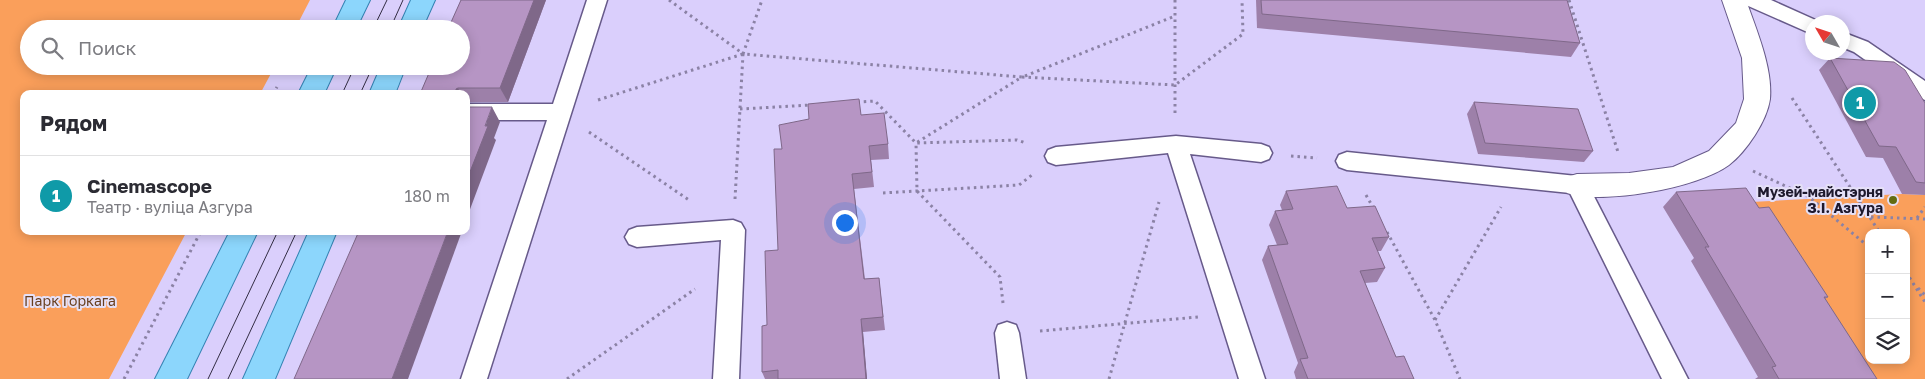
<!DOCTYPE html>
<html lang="ru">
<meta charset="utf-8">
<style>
body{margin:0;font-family:"Golos Text",sans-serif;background:#f2f2f3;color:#2b2b33}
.controls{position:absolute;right:15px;bottom:15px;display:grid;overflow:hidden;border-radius:10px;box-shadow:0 2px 12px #0003}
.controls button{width:45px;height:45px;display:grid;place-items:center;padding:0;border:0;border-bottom:1px solid #e1e1e2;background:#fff;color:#2b2b33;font:25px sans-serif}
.compass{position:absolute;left:1805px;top:15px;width:45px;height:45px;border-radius:50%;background:#fff;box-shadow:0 2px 12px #0003;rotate:309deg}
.you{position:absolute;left:844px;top:222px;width:18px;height:18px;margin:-12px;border:4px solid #fff;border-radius:50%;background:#1a73e8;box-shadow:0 0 0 8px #1a73e833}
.badge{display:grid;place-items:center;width:32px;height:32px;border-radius:50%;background:#111827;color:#fff;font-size:16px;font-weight:700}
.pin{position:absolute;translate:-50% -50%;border:2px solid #fff;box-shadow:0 1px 5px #0006}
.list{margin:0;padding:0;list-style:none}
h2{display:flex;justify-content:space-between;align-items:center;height:65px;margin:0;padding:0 20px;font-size:21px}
h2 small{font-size:16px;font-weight:400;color:#7c7c81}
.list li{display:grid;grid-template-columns:32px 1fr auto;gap:15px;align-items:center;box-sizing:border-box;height:80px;padding:0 20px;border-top:1px solid #e1e1e2}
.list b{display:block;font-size:19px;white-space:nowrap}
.list p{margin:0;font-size:16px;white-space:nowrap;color:#7c7c81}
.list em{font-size:16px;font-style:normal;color:#7c7c81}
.icon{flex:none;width:28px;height:28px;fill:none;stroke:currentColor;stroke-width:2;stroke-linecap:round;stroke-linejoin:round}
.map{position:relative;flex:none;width:1925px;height:379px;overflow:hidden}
.search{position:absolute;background:#fff;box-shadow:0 2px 12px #0003;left:20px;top:20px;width:450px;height:55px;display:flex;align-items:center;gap:12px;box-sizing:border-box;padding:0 18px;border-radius:28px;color:#7c7c81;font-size:19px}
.panel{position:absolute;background:#fff;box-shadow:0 2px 12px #0003;left:20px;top:90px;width:450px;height:145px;border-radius:10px}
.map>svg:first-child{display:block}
</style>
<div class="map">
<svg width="1925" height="379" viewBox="0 0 1925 379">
<rect width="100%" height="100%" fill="#dacffc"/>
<g fill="#fa9f5b" fill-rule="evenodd">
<polygon points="0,0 310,0 295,29 29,29 29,66 275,66 260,94 24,94 24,231 187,231 109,379 0,379"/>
<path d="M1902 194 1925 195V379H1857L1732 203ZM1869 233H1906V360H1869Z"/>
</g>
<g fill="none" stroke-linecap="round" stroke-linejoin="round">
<defs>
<g id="lane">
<polygon points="587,0 607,0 487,379 461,379 547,120 466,120 466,104 553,104"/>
<polygon points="1743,0 1771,0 1820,22 1812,22 1812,33 1805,31 1746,5"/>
<polygon points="1842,32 1868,42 1925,81 1925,100 1918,97 1854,52 1842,47"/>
<polygon points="1176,136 1261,144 1269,147 1272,153 1269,159 1261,162 1190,154 1265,379 1239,379 1168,153 1056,165 1048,162 1045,156 1048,150 1056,147"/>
<polygon points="1347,152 1577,176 1585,179 1688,379 1662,379 1570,193 1347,170 1339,167 1336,161 1339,155"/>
<polygon points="733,220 741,223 745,230 739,379 713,379 721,240 637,247 629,244 625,237 629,230 637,227"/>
<polygon points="1007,322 1016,325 1019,333 1026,379 1000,379 995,333 998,325"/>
</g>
<path id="street" d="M1722 0H1746C1756 29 1773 68 1770 99 1767 121 1746 152 1729 165 1698 188 1603 205 1567 193L1563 185 1567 177 1577 174 1629 173 1673 167 1709 151 1736 123 1744 99 1742 58Z"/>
<g id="primary">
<polygon points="346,0 370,0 356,29 332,29"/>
<polygon points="411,0 435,0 422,29 398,29"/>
<polygon points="312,66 337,66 324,94 298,94"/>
<polygon points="381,66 406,66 395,94 369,94"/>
<polygon points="230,231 258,231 187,379 155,379"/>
<polygon points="309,231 337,231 275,379 243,379"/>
</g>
</defs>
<use href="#lane" stroke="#675a8a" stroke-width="3"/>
<use href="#street" stroke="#675a8a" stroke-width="2"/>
<use href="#primary" stroke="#3382b2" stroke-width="2"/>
<g stroke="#8b82a5" stroke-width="3" stroke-dasharray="2.5 4" stroke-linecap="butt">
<polyline points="669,0 742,53"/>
<polyline points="1175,0 1175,115"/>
<polyline points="1569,0 1618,152"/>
<polyline points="743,54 762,0"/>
<polyline points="1025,76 1175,16"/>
<polyline points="1022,77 1175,85 1243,34 1242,0"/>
<polyline points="273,94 277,87"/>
<polyline points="1792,98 1880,233"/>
<polyline points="598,100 743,54"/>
<polyline points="740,109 811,105"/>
<polyline points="589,132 689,200"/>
<polyline points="1291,156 1317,158"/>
<polyline points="1753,171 1809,197 1869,247"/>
<polyline points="883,193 1019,185 1032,175"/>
<polyline points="1366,195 1374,209"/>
<polyline points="735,199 743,54 1022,77 916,143 875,101 858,102"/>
<polyline points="1871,217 1925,219"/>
<polyline points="1917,218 1925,207"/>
<polyline points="1387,232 1435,320 1460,379"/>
<polyline points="1906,272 1925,302"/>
<polyline points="1918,288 1925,295"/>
<polyline points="1003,303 1000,277 917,191 916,143 1017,140 1026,143"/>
<polyline points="1435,320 1501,207"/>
<polyline points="1040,331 1198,317"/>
<polyline points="124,379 201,231"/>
<polyline points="567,379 695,289"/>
<polyline points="1109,379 1159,202"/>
</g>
<use href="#lane" fill="#fff" fill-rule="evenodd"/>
<use href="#street" fill="#fff" fill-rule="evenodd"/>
<use href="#primary" fill="#8cd6fc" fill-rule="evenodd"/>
<g stroke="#332d44" stroke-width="1">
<polyline points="373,29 387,0"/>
<polyline points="390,29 403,0"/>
<polyline points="342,94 355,66"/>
<polyline points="360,94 373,66"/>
<polyline points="208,379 278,231"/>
<polyline points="228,379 297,231"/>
</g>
</g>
<g fill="#9d80a9">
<polygon points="461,0 546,0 508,102 466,102 466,94 420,94"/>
<polygon points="1256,0 1567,0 1580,43 1571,57 1257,28"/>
<polygon points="1830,58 1925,103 1925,195 1902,194 1883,158 1866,157 1819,70"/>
<polygon points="1474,102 1593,151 1584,162 1478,154 1467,114"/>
<polygon points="861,115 888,144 889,159 871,160 874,187 854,189 865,279 879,278 885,330 863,332 867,379 765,379 762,372 767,325 778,250 782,149 809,119"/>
<polygon points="1286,191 1347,208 1389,237 1381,251 1377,251 1385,268 1377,282 1365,283 1396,357 1414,379 1296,379 1294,372 1298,363 1262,260 1268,246 1277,245 1269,225 1275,211 1282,210 1280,205"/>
<polygon points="1676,192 1759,208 1828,297 1825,299 1877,379 1755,379 1758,377 1691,261 1694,258 1663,207"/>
</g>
<g fill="#7f6889">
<polygon points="534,0 546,0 508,102 500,88"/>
<polygon points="458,88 461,94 456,94 456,89"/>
<polygon points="492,107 500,122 494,138 496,140 466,220 466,182"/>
<polygon points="448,231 462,231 408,379 392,379"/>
<polygon points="861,319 863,332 867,379 866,379"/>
</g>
<g fill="#b695c4" stroke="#7f6889">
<polygon points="461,0 534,0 500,88 458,88 456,89 456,94 420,94 432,66 461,66 461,29 448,29"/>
<polygon points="1261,0 1567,0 1580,43 1262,14"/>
<polygon points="1830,58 1894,62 1905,70 1925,103 1925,183 1916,182 1896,147 1879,146"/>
<polygon points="859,99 861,115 884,113 888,144 869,146 872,172 852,174 864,279 879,278 883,317 861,319 866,379 778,379 778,370 762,372 762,326 767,325 765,251 778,250 774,149 782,149 779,125 809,119 808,104"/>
<polygon points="1474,102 1578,109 1593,151 1485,143"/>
<polygon points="466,107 492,107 485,126 488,126 466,182"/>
<polygon points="1337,186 1347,208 1375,206 1389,237 1372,238 1385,268 1360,271 1396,357 1404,356 1414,379 1308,379 1300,359 1308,358 1268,246 1288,244 1275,211 1293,209 1286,191"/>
<polygon points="1746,188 1759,208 1769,207 1828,297 1824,297 1877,379 1779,379 1772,367 1776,366 1705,247 1709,247 1676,192"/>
<polygon points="359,231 448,231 392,379 294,379"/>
</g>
<circle fill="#636c12" stroke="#e5e0f7" stroke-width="2" cx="1893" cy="200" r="5"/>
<g text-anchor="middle" stroke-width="4" stroke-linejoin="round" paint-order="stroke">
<g font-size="14" font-weight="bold" fill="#1e192d" stroke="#e5e0f7" text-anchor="end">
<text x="1883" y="197">Музей-майстэрня<tspan x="1883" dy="16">З.І. Азгура</tspan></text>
</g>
<g font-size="14" fill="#693f1f" stroke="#e5e0f7">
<text x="70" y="306">Парк Горкага</text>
</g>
</g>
</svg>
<div class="controls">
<button>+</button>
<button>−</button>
<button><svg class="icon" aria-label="layers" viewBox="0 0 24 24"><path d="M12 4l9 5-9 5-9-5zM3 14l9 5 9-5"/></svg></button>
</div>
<svg class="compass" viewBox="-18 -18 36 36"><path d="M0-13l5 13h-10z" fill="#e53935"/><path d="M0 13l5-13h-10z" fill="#7c7c81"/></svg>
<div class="you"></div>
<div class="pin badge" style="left:1860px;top:103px;background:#0f9aa8">1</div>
<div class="search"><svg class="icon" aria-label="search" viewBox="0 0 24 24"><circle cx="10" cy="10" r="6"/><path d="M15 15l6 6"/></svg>Поиск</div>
<section class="panel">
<h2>Рядом<small></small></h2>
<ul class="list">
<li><span class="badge" style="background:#0f9aa8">1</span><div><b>Cinemascope</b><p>Театр · вуліца Азгура</p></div><em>180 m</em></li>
</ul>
</section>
</div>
